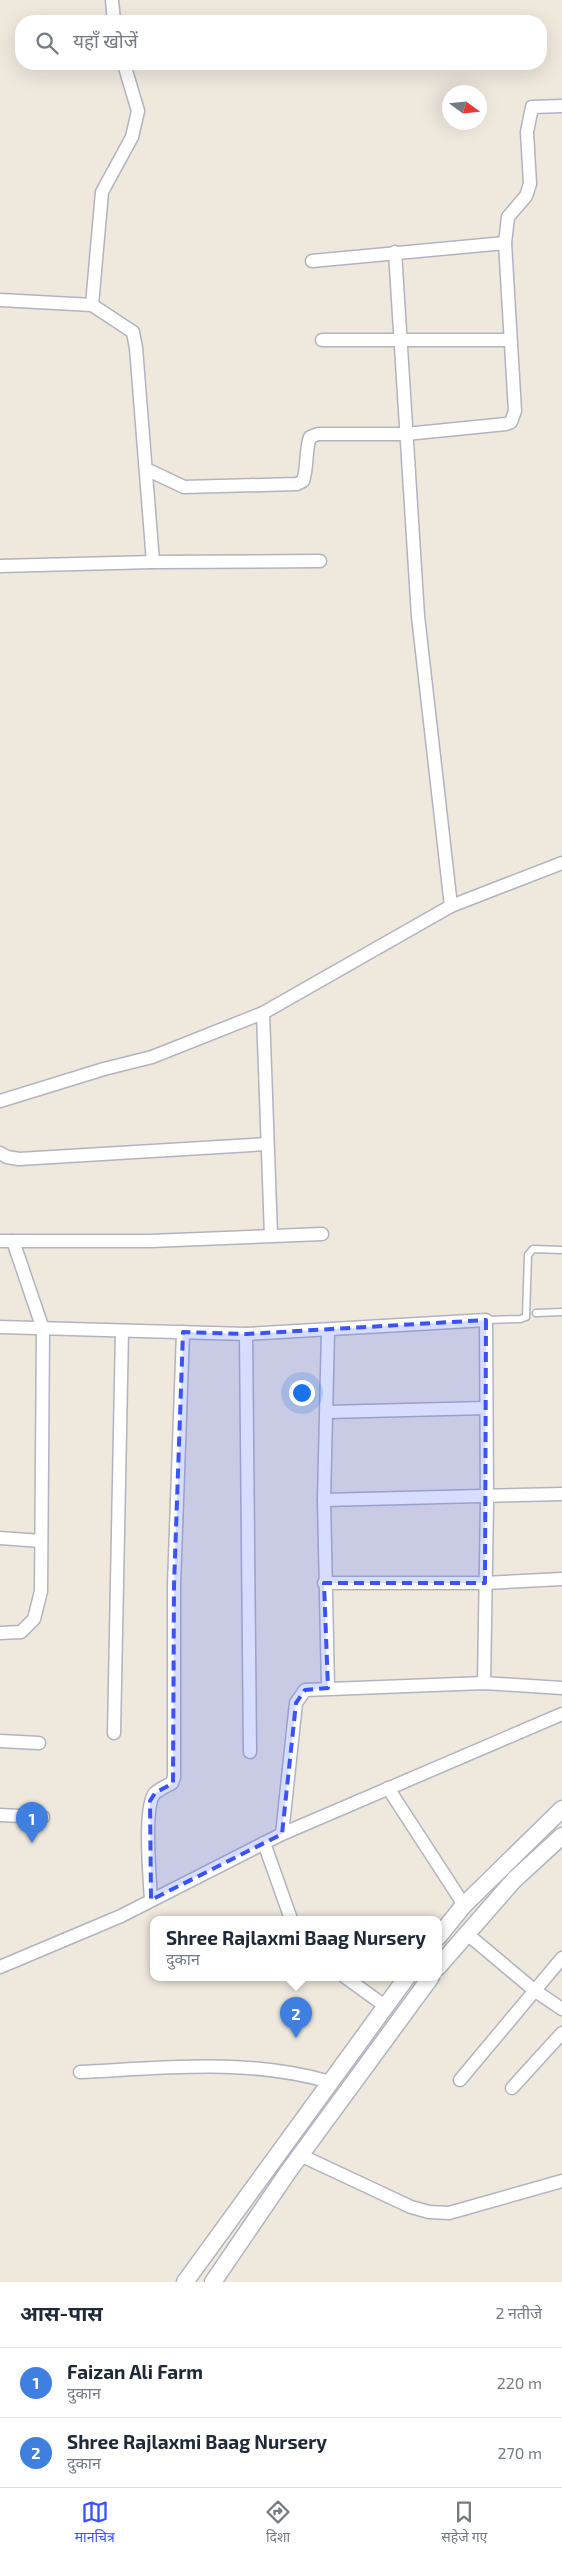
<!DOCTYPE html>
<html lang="hi">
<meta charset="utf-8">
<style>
body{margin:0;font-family:"Exo 2","Noto Sans Devanagari",sans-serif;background:#f6f6f7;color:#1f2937}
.compass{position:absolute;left:442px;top:85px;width:45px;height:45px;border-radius:50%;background:#fff;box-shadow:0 5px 20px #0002;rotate:105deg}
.you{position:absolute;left:301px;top:1392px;width:18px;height:18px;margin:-12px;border:4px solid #fff;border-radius:50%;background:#1a73e8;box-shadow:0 0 0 8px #1a73e833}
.badge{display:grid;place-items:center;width:32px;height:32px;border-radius:50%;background:#3954ff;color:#fff;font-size:16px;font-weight:700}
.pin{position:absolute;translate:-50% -41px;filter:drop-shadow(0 1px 2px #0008)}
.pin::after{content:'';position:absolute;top:26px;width:18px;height:15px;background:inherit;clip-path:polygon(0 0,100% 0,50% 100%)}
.popup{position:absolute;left:150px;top:1916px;width:292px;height:65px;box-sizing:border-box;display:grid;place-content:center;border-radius:10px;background:#fff;filter:drop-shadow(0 1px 4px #0005);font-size:16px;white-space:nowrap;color:#747a83}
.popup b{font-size:19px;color:#1f2937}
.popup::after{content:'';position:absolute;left:50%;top:100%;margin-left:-10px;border:10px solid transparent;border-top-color:#fff}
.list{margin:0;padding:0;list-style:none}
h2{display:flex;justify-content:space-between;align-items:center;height:65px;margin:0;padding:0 20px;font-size:21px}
h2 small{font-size:16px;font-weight:400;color:#747a83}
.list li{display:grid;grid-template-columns:32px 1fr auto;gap:15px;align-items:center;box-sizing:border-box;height:70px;padding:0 20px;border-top:1px solid #e0e1e3}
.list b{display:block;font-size:19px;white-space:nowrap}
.list p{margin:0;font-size:16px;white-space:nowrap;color:#747a83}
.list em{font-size:16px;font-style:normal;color:#747a83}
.icon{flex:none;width:28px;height:28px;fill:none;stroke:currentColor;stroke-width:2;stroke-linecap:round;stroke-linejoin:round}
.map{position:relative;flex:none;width:562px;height:2282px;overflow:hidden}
.search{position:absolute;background:#fff;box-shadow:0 5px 20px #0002;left:15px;right:15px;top:15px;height:55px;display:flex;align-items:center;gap:12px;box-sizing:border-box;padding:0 18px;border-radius:20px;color:#747a83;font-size:19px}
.sheet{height:205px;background:#fff}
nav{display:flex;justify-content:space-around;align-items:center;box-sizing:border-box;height:70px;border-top:1px solid #e0e1e3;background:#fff;font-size:14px;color:#747a83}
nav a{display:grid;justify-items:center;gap:2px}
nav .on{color:#3954ff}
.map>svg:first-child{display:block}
</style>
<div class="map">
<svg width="562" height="2282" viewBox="0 0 562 2282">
<rect width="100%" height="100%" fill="#eee8dd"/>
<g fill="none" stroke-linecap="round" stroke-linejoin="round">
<defs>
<g id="service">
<polyline points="536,1313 562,1312"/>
<polyline points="486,1320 520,1319 526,1317 528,1255 533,1249 562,1250"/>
</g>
<g id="minor">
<polyline points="112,0 114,21"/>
<polyline points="395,252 418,616 451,906"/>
<polyline points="312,261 505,243"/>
<polyline points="0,300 92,305 102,192 132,137 138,111 124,64"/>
<polyline points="92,305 133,332 136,348 153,562"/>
<polyline points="322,340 510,340"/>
<path d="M146 469 184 487 297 484 303 481C308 466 305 451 310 437L318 434H406L506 424 511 422 515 411 505 243 508 217 526 196 530 184 527 132 532 107 562 106"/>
<polyline points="0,566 153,562 320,561"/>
<polyline points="263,1013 271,1235"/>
<polyline points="0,1101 104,1069 152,1057 263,1013 451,906 562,863"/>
<polyline points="0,1153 7,1157 19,1159 267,1144"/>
<polyline points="0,1241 151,1241 322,1234"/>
<polyline points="0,1327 246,1334 486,1320 487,1502 484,1683"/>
<polyline points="328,1330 324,1500 328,1688"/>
<polyline points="246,1334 250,1752"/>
<polyline points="327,1412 486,1408"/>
<polyline points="324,1500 562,1494"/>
<polyline points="0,1538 41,1541"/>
<polyline points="324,1583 485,1583 562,1579"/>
<polyline points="0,1633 21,1632 34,1619 41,1591 43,1329 13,1241"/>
<polyline points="114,1733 122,1331"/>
<polyline points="0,1741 39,1743"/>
<polyline points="388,1788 464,1905"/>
<polyline points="0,1815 43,1817"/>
<polyline points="282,1834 296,1703 305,1690 484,1683 562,1688"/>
<polyline points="264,1843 291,1919"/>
<path d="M151 1900C150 1881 143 1805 155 1793 159 1789 167 1786 172 1783L174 1777V1585L183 1332"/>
<polyline points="466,1933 534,1990 562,2009"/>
<polyline points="0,1967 121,1916 282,1834 562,1714"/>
<polyline points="345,1977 385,2006"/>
<path d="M80 2072C164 2068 249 2058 330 2082"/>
<polyline points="460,2080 562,1958"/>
<polyline points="512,2088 562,2033"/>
<polyline points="300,2155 411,2207 429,2212 449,2213 562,2181"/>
</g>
<g id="tertiary">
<polyline points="438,1937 464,1905 562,1809"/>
<polyline points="438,1967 514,1880 562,1836"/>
<polyline points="185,2282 407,1977"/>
<polyline points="213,2282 288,2172 431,1977"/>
</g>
</defs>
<use href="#service" stroke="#b1b3c0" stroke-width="9"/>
<use href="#minor" stroke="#b1b3c0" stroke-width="15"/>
<use href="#tertiary" stroke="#b1b3c0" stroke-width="19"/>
<use href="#service" stroke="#fff" stroke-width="6"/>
<use href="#minor" stroke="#fff" stroke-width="12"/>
<use href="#tertiary" stroke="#fff" stroke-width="16"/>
</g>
<path fill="#3954ff" fill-opacity="0.2" stroke="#3954ff" stroke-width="4" stroke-dasharray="10 6" stroke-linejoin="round" d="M486 1320 485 1583H324L328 1688 305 1690 296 1703 282 1834 151 1900 150 1801 155 1793 173 1783 174 1585 183 1332 246 1334Z"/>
</svg>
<svg class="compass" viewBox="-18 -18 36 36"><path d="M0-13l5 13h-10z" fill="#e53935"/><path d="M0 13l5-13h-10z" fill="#747a83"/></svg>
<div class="you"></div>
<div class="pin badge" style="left:32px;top:1843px;background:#3f7fe0">1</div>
<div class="pin badge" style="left:296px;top:2038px;background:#3f7fe0">2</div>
<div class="popup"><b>Shree Rajlaxmi Baag Nursery</b>दुकान</div>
<div class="search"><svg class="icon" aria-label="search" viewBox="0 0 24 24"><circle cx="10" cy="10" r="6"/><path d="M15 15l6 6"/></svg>यहाँ खोजें</div>
</div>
<section class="sheet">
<h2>आस-पास<small>2 नतीजे</small></h2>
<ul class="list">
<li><span class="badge" style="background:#3f7fe0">1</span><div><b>Faizan Ali Farm</b><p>दुकान</p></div><em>220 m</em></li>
<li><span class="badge" style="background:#3f7fe0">2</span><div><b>Shree Rajlaxmi Baag Nursery</b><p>दुकान</p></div><em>270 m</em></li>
</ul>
</section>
<nav>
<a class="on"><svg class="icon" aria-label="map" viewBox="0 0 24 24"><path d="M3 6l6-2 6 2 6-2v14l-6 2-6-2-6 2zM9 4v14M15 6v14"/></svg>मानचित्र</a>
<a><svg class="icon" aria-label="directions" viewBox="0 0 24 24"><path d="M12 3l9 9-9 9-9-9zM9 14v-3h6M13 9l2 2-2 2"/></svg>दिशा</a>
<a><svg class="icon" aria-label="saved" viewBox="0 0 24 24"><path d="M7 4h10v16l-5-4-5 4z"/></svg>सहेजे गए</a>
</nav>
